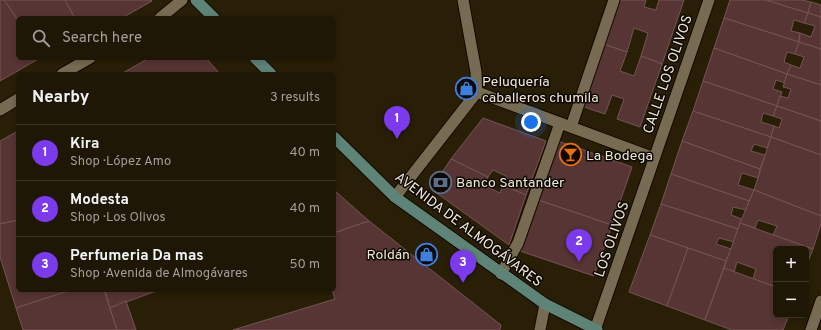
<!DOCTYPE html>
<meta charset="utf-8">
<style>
body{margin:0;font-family:Overpass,sans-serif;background:#27200f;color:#f1f3f6}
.controls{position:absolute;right:12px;bottom:12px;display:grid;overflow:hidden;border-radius:6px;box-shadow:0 2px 6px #0003}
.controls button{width:36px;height:36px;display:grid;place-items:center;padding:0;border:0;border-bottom:1px solid #3c3627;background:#1f1705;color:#f1f3f6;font:20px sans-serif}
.you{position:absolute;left:531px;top:122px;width:14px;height:14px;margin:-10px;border:3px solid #fff;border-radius:50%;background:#1a73e8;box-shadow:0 0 0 6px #1a73e833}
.badge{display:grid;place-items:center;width:26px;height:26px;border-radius:50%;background:#7c3aed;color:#fff;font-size:13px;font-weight:700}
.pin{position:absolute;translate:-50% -33px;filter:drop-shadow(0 1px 2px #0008)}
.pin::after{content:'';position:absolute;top:21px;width:14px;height:12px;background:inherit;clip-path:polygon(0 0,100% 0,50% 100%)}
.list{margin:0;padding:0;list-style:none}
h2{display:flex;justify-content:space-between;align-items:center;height:52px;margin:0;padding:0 16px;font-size:17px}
h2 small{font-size:13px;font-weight:400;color:#a19f9a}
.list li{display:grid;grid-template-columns:26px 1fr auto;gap:12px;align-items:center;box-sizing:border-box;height:56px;padding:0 16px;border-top:1px solid #3c3627}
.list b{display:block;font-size:15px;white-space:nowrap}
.list p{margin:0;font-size:13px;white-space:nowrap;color:#a19f9a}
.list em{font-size:13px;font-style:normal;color:#a19f9a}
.icon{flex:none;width:22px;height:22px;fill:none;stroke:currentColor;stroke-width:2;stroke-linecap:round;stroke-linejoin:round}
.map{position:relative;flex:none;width:821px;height:330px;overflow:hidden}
.search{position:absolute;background:#1f1705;box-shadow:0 2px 6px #0003;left:16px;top:16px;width:320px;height:44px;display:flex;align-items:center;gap:10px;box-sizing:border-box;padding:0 14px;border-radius:6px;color:#a19f9a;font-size:15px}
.panel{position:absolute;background:#1f1705;box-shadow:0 2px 6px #0003;left:16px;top:72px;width:320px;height:220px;border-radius:6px}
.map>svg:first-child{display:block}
</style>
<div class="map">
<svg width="821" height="330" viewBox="0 0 821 330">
<rect width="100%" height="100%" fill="#291f07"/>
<g fill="#563534" stroke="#745553">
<polygon points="0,0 4,0 18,20 18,58 40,58 0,81"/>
<polygon points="4,0 65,0 75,18 18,18 18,20"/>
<polygon points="65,0 151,0 152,1 122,18 75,18"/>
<polygon points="618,0 646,0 644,7 656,10 659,0 684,0 662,64 641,56 648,33 634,28 627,52 603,44"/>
<polygon points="730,0 766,0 808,13 804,23 794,20 791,31 800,33 799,42 724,18"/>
<polygon points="766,0 802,0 811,2 808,13"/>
<polygon points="811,2 821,5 821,17 808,13"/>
<polygon points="808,13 821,17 821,49 799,42 800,33 811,37 815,26 804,23"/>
<polygon points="724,18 799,42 795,54 787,52 784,62 791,65 787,74 714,48"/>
<polygon points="799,42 821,49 821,85 787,74 791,65 800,68 804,57 795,54"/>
<polygon points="603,44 627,52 620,71 634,76 641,56 662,64 640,127 617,119 624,99 612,95 605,114 581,106"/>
<polygon points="714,48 787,74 785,83 776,80 773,89 782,92 777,106 703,81"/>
<polygon points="149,58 206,58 220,74 121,74"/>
<polygon points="787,74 821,85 821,121 777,106 780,96 788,98 791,89 783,87"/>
<polygon points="703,81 777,106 773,116 763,113 761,122 774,126 771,137 693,111"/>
<polygon points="777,106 821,121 821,155 771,137 774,126 779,128 782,119 773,116"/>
<polygon points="693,111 771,137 767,148 754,144 751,151 765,155 760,169 682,141"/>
<polygon points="483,118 546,141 526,195 503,185 506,176 493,170 488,177 451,159"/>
<polygon points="18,131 18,220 0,224 0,141"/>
<polygon points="771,137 821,155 821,216 754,190"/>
<polygon points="558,141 632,167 612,225 538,200"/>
<polygon points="682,141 760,169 758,178 742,173 738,185 754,190 749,201 671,174"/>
<polygon points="451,159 488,177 484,185 500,193 503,185 526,195 509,245 431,189"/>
<polygon points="671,174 749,201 746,210 733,207 731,215 742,219 738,229 661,204"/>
<polygon points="334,190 369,221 334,233"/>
<polygon points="754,190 821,216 821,224 813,249 773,235 777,226 758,220 755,228 740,223"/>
<polygon points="538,200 612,225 594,276 520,251"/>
<polygon points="661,204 738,229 734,242 719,238 716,244 731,249 726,261 650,235"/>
<polygon points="18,220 18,290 71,290 16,308 0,257 0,224"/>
<polygon points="369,221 501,325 500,330 233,330 335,299 332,290 334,290 334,233"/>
<polygon points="740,223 813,249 806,267 806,249 776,249 776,287 753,279 756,269 737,262 734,272 724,268"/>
<polygon points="650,235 688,248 667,306 629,292"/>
<polygon points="688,248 726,261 705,320 667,306"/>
<polygon points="724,268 776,287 776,315 789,315 783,330 732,330 705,320"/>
<polygon points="71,290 104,290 117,330 23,330 16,308"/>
<polygon points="105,290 159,290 110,308"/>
<polygon points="126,301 136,330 117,330 110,308"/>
</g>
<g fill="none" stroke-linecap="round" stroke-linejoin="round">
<defs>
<g id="pedestrian">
<polyline points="571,127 614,0"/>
<polyline points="501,274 518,243 560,123"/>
</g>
<g id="minor">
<polyline points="160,18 182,0"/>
<polyline points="62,74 90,58"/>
<polyline points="477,92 654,158"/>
<polyline points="0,110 18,99"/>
<polyline points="395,197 477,92 476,72 463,0"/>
<polyline points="540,330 545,304"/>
<polyline points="595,330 709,0"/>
</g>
<polyline id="tertiary" points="811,330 821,301"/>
<g id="secondary">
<polyline points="196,0 214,18"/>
<polyline points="255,58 271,74"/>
<polyline points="334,137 395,197 545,304 597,330"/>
</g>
</defs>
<use href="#pedestrian" stroke="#120800" stroke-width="13"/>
<use href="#minor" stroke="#120800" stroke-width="13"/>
<use href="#tertiary" stroke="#120800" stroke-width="13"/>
<use href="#secondary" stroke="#120800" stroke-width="13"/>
<use href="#pedestrian" stroke="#776b51" stroke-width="11"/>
<use href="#minor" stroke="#776b51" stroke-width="11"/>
<use href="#tertiary" stroke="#776b51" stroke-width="11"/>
<use href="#secondary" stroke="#5e8477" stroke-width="11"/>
</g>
<defs>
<symbol id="shop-ring" viewBox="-11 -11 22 22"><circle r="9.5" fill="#0e0a03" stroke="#3f7fe0" stroke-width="1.5"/><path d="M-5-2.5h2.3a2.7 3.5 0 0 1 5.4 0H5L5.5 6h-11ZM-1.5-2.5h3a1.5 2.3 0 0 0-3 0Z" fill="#3f7fe0"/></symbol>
<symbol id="bar-ring" viewBox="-11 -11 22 22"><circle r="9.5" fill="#0e0a03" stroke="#e8710a" stroke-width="1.5"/><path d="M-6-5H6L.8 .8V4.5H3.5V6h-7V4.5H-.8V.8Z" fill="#e8710a"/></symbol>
<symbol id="bank-ring" viewBox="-11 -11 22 22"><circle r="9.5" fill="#0e0a03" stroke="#5c6f8a" stroke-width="1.5"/><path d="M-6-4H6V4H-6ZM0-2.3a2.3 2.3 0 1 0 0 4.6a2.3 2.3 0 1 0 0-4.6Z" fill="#5c6f8a"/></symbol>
</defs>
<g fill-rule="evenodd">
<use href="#shop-ring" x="454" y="76" width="25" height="25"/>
<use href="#bar-ring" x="558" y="142" width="25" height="25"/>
<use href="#bank-ring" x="428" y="170" width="25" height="25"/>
<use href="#shop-ring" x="414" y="242" width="25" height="25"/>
</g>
<g text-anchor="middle" stroke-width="3" stroke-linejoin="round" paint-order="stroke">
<g font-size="14" fill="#efe8da" stroke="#0e0a03">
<text transform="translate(667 74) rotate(-71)" y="5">CALLE LOS OLIVOS</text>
<text transform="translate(469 229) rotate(37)" y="5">AVENIDA DE ALMOGÁVARES</text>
<text transform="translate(611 239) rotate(-71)" y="5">LOS OLIVOS</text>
</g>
<g font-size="14" fill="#efe8da" stroke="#0e0a03" text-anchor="start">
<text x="482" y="86">Peluquería<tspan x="482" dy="16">caballeros chumila</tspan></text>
<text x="586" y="160">La Bodega</text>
<text x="456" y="187">Banco Santander</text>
<text x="410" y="259" text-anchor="end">Roldán</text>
</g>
</g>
</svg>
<div class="controls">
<button>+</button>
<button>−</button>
</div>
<div class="you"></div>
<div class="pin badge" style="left:397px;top:139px">1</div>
<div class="pin badge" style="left:579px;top:262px">2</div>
<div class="pin badge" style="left:463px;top:283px">3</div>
<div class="search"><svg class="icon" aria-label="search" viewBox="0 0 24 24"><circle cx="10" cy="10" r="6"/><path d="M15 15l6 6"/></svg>Search here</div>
<section class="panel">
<h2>Nearby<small>3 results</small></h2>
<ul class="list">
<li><span class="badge">1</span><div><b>Kira</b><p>Shop · López Amo</p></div><em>40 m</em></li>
<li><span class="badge">2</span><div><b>Modesta</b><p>Shop · Los Olivos</p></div><em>40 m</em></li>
<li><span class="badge">3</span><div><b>Perfumeria Da mas</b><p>Shop · Avenida de Almogávares</p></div><em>50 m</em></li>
</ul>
</section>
</div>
